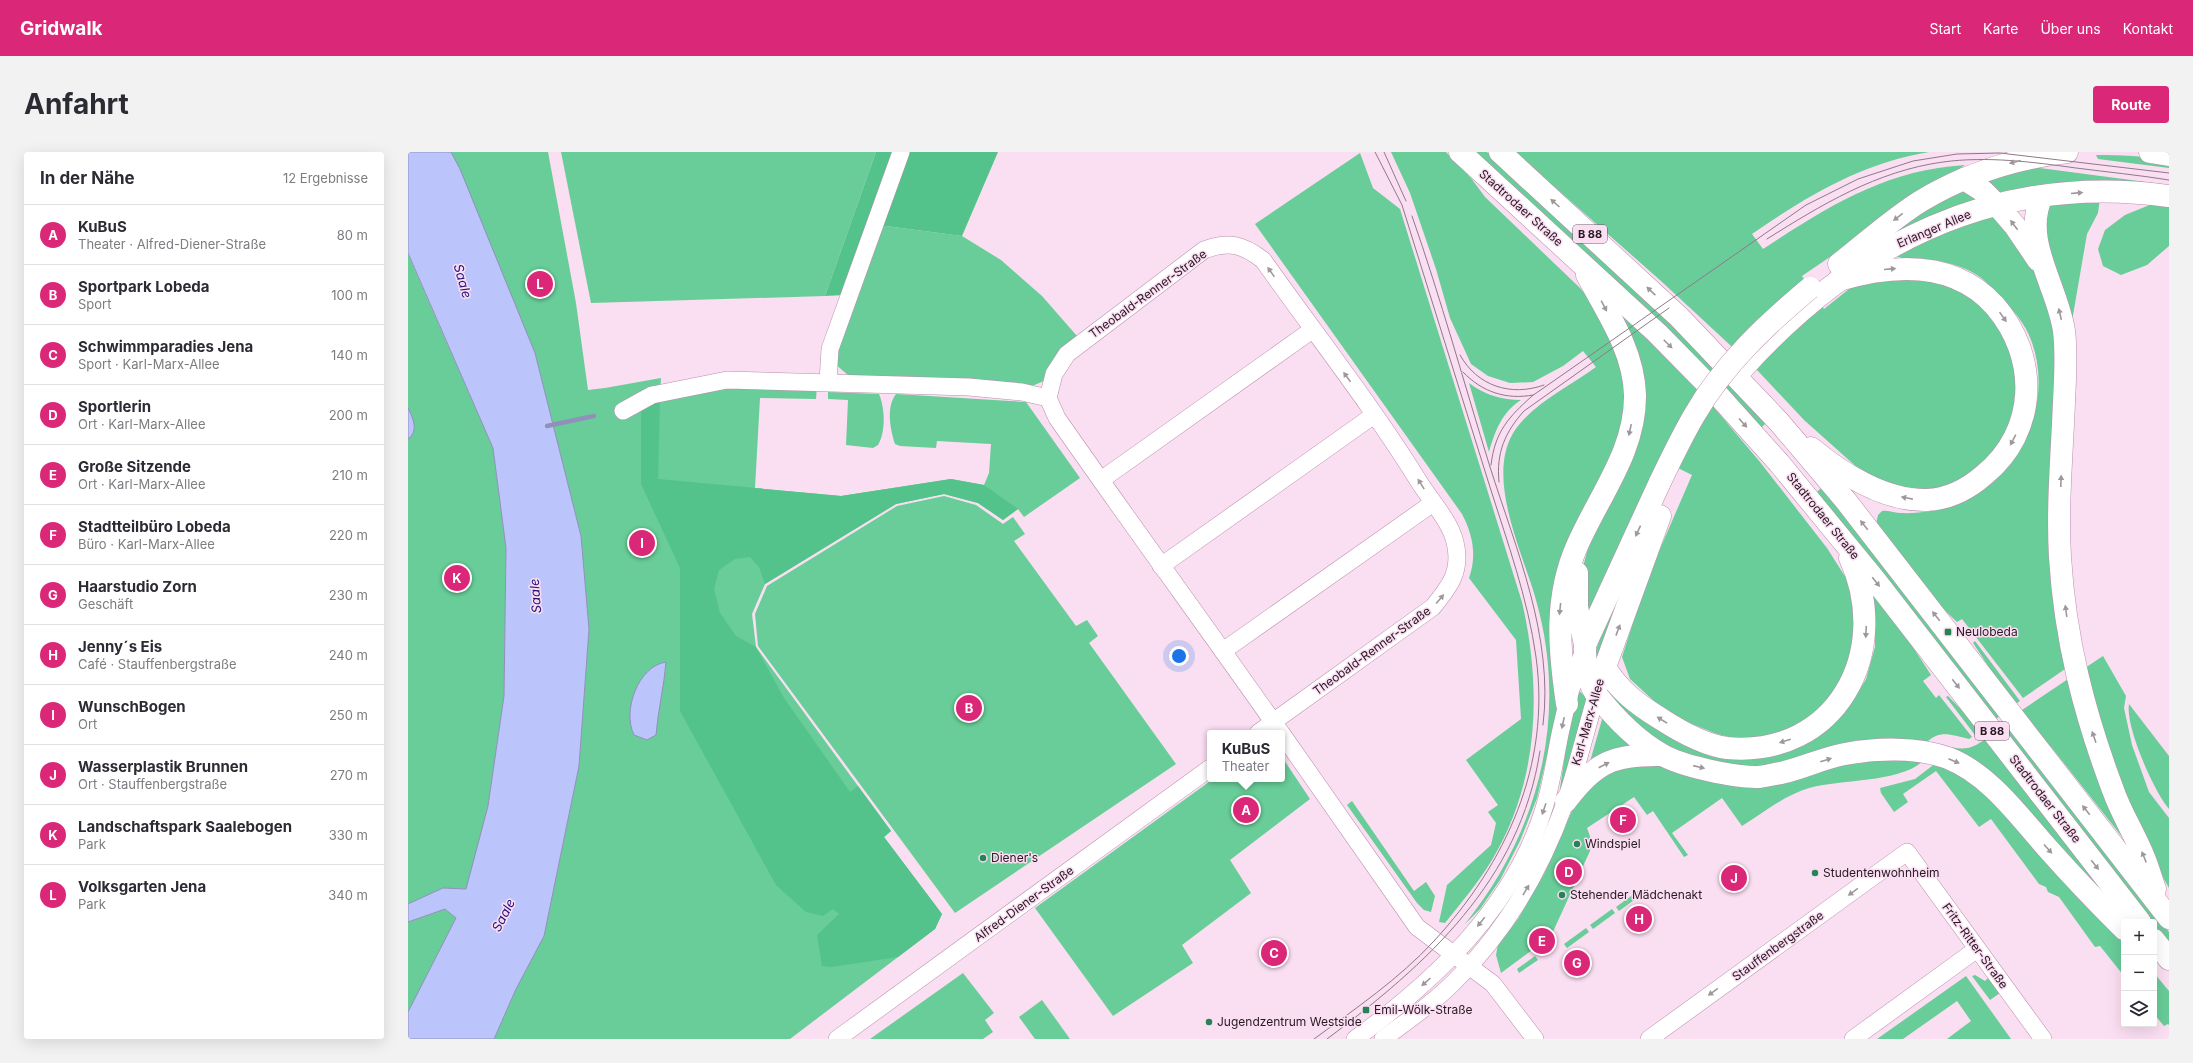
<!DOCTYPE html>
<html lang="de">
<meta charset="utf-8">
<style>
body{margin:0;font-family:Inter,sans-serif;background:#f2f2f3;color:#2b2b33}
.controls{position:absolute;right:12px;bottom:12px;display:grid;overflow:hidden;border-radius:4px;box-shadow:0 4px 16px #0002}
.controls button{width:36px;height:36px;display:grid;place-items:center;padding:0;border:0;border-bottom:1px solid #e1e1e2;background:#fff;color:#2b2b33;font:20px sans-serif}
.you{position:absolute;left:771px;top:504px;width:14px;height:14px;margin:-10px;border:3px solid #fff;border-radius:50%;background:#1a73e8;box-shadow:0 0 0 6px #1a73e833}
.badge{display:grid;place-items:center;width:26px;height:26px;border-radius:50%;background:#db2777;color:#fff;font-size:13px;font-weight:700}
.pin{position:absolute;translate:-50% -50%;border:2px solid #fff;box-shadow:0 1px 4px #0006}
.popup{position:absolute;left:799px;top:578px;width:78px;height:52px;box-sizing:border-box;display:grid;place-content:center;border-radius:4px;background:#fff;filter:drop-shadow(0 1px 3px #0005);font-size:13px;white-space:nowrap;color:#7c7c81}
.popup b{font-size:15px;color:#2b2b33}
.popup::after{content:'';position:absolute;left:50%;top:100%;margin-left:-8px;border:8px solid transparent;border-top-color:#fff}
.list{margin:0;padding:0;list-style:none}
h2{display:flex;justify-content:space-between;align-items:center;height:52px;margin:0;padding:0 16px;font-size:17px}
h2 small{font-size:13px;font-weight:400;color:#7c7c81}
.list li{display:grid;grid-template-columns:26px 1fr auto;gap:12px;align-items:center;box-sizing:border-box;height:60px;padding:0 16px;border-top:1px solid #e1e1e2}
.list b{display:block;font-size:15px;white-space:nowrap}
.list p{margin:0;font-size:13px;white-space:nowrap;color:#7c7c81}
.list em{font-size:13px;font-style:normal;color:#7c7c81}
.icon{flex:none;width:22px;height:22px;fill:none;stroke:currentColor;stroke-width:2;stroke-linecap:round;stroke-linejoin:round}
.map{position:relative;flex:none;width:1761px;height:887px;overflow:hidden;border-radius:4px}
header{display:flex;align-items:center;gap:24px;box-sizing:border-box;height:56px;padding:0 20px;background:#db2777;color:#fff}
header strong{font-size:19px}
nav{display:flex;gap:22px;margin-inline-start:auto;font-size:14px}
.intro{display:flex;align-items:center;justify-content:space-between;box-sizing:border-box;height:96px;padding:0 24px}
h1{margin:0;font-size:28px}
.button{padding:10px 18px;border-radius:4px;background:#db2777;color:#fff;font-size:14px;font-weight:700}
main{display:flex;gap:24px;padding:0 24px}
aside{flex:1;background:#fff;border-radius:4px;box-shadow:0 4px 16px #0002}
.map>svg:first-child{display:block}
</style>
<header>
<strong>Gridwalk</strong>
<nav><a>Start</a><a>Karte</a><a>Über uns</a><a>Kontakt</a></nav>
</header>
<div class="intro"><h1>Anfahrt</h1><a class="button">Route</a></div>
<main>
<aside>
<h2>In der Nähe<small>12 Ergebnisse</small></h2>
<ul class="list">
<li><span class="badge">A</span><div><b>KuBuS</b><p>Theater · Alfred-Diener-Straße</p></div><em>80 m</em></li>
<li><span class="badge">B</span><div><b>Sportpark Lobeda</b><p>Sport</p></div><em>100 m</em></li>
<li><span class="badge">C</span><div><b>Schwimmparadies Jena</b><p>Sport · Karl-Marx-Allee</p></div><em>140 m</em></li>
<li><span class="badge">D</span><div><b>Sportlerin</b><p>Ort · Karl-Marx-Allee</p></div><em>200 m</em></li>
<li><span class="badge">E</span><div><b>Große Sitzende</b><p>Ort · Karl-Marx-Allee</p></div><em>210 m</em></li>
<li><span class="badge">F</span><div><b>Stadtteilbüro Lobeda</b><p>Büro · Karl-Marx-Allee</p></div><em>220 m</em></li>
<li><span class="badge">G</span><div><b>Haarstudio Zorn</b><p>Geschäft</p></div><em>230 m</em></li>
<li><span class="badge">H</span><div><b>Jenny´s Eis</b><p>Café · Stauffenbergstraße</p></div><em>240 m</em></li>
<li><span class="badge">I</span><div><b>WunschBogen</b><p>Ort</p></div><em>250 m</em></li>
<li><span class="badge">J</span><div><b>Wasserplastik Brunnen</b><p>Ort · Stauffenbergstraße</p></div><em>270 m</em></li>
<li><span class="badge">K</span><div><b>Landschaftspark Saalebogen</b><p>Park</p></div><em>330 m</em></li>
<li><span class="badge">L</span><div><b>Volksgarten Jena</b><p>Park</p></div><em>340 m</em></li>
</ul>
</aside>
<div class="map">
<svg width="1761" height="887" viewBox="0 0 1761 887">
<rect width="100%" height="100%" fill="#fadef1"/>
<g fill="#68cd98">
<path d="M43 0H140L168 151 180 238 197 236 253 226 252 245 299 235 409 234 408 247 352 246 347 336 433 344 543 327 576 333 581 321 583 292 529 289 528 296 492 294 487 292C482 277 478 255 488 242L618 250 672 326 616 365 610 357 595 368 570 351 536 342 488 352 357 432 344 462 348 495 483 679 476 685 534 762 527 777 382 887H86L108 837 136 784 171 614 181 477 173 384 127 201Z"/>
<polygon points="153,0 468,0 417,144 183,151"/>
<path d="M983 0H1038L1063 26 1077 45 1172 136 1186 153 1215 212 1217 271 1175 369 1153 546 1129 646 1112 689 1092 728 1072 757 1057 772C1131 680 1161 564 1128 448 1115 402 1081 333 1102 287 1116 256 1161 235 1188 215L1175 199 1155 214 1125 230 1102 231 1080 224 1063 212 1042 166 1028 117 1002 41Z"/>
<polygon points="1066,0 1079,0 1237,145 1359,270 1352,277 1233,152"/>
<path d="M1107 0H1521C1454 11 1399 44 1344 82L1355 97C1421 54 1477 18 1557 13L1394 124 1416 157 1451 129 1488 124 1552 134 1599 178 1613 226 1602 277 1574 315 1549 331 1523 338 1494 336 1473 329 1452 318 1396 268 1350 219 1253 129Z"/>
<path d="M952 1 965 36 992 57 1114 450C1134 537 1131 630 1084 708 1070 731 1053 751 1037 771L1031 770 1039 733 1083 693 1088 671 1080 660 1090 653 1058 608 1113 567 1108 488 1061 426C1069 404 1065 383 1054 362L847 72Z"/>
<path d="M1688 3C1712 3 1737 4 1761 8V16L1690 7Z"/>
<polygon points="1617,14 1761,33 1761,36 1591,45 1572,27"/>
<polygon points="1555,40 1564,40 1573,46 1495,80 1490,76 1541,42"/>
<polygon points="1692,46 1690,61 1679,82 1664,169 1638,98 1639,55 1645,52"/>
<polygon points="1744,52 1761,54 1761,94 1739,113 1713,123 1695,114 1690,97 1697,78 1717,63"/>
<path d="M1589 62 1626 118 1636 142 1650 188 1660 515 1615 546 1554 467 1549 470 1528 450 1468 372 1470 363 1474 359C1480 358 1485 361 1492 361 1513 362 1537 358 1557 349 1618 320 1650 238 1618 177 1611 164 1599 152 1589 142 1583 136 1578 129 1572 125 1557 114 1535 109 1518 107 1508 106 1496 108 1488 104L1508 92Z"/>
<polygon points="470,73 554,84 593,108 634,144 669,184 636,229 624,234 440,223 427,212 426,201"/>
<polygon points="0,102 85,296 98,396 96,544 80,654 60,732 58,737 35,736 0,752"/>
<polygon points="1209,153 1282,227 1352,310 1419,396 1438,426 1448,451 1447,500 1418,553 1380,579 1353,586 1330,587 1309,582 1274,568 1246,549 1222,527 1214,505 1239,427 1284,323 1254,308 1178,479 1174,419 1183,384 1227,283"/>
<path d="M1061 231C1077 243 1094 248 1113 248 1094 260 1087 279 1081 300Z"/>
<path d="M420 240 471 242C477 256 478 280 470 293L465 296 438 293 440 248 420 247Z"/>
<polygon points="1414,335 1593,563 1587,568 1408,341"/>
<polygon points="536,344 568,353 595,372 605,365 617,382 606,389 668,474 679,468 690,484 681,491 768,612 547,761 350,494 347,462 359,434 489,354"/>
<path d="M1463 436 1501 489 1523 523 1515 529 1528 546 1531 543 1564 585 1561 587C1542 583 1532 577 1517 592L1357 616 1303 610 1245 590 1201 546 1202 542 1207 544 1290 598 1422 575 1441 555 1458 527 1467 495V473Z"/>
<polygon points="1212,440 1194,507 1185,508 1191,489"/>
<polygon points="1567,489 1612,549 1606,553 1565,491"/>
<polygon points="1695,504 1718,544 1716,556 1724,593 1741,640 1761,666 1761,736 1732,685 1674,518"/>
<polygon points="1663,525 1726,700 1644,596 1611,560"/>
<polygon points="1170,538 1180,547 1154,636 1152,636 1162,568"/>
<polygon points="1540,544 1573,578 1567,583 1538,545"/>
<path d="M1721 552 1761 604V657C1746 640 1717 574 1721 552Z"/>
<polygon points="1195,564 1234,598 1181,613"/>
<polygon points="1598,571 1761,780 1761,794 1746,774 1746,770 1743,770 1593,575"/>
<path d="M1579 586 1722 770 1534 593C1555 598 1561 599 1579 586Z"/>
<polygon points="874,605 902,647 822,708 843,741 774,793 785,811 705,864 627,756 805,627 874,627"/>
<path d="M1517 607C1496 631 1432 627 1401 636 1377 643 1355 661 1334 674L1314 646 1264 681 1280 703 1276 705 1245 659 1239 663 1226 645 1179 676 1183 687 1182 699 1143 784 1093 821 1088 803 1090 792 1110 767 1136 722 1171 643 1201 618 1238 609 1297 628 1440 610Z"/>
<polygon points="1526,609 1565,628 1716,789 1716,824 1692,794 1687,795 1651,745 1640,740 1638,735 1631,732 1583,667 1571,675 1528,619 1495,642 1500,650 1486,660 1473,641 1472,636 1507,627 1524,614"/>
<polygon points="944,649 1006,739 1018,730 1027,744 1023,760 1016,758 1009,751 939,653"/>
<polygon points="1230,739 1233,743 1211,759 1208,755"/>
<polygon points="37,757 48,766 0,860 0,770"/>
<polygon points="1204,757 1207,761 1185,777 1182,773"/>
<polygon points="1178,776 1181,780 1159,796 1156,792"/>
<polygon points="1127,804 1130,808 1111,821 1109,817"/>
<polygon points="555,821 586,861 577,868 585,880 575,887 462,887"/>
<polygon points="1746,821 1761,839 1761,873 1760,872 1756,874 1746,862"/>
<polygon points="1567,823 1577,829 1580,826 1592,841 1582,848 1564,824"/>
<polygon points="1558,824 1603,887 1539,887 1563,869 1549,849 1495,887 1469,887"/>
<polygon points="634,848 662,887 627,887 611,865"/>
</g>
<g fill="#53c38b">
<polygon points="468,0 487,0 436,143 417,144"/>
<polygon points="496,0 590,0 554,84 470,73"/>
<polygon points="252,245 250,327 433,344 543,327 576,333 610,357 595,368 570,351 536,342 488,352 357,432 351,415 342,405 327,407 311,418 306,437 312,461 328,484 348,495 376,546 442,640 450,634 483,679 476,685 534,762 527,777 490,805 423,815 414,814 409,783 431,762 425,757 415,764 398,760 368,733 272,559 272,416 233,332 233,259 234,254"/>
</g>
<g fill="#bcc4fc" stroke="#9090bb">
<polygon points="0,0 43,0 52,17 127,201 173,384 181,477 171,614 136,784 108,837 86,887 0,887 0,860 48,766 37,757 0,770 0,752 35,736 58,737 80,654 96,544 98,396 85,296 0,101"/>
<path d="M0 256C5 266 11 279 0 287Z"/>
<path d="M258 510C256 535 250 558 248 583L239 588 226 583C214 559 230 514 258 510Z"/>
<polygon points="1328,716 1337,728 1325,736 1316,724"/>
</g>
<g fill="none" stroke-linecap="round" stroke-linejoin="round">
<polyline stroke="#9090bb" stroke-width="4.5" points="139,274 186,264"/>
<defs>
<g id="street">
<polyline points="420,230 422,197 493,0"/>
<polyline points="215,259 244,243 319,228 561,235 614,240 640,246"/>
<polyline points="693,328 904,178"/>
<polyline points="753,414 966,263"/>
<polyline points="815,499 1025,351"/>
<path d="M850 581 865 570 1025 455C1042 434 1054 419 1047 390 1042 370 1025 351 1013 333 965 255 908 183 855 108 834 92 821 89 796 98L659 202 646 222 640 246 649 266C723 372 799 476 873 581"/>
<polyline points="874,582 1009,775 1085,832 1127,887"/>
<polyline points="429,887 802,616"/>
<path d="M947 887C1028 828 1108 753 1137 653 1144 630 1147 606 1152 582 1158 553 1166 525 1176 497"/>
<path d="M975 887C999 869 1023 853 1044 832 1096 782 1133 718 1157 651 1170 613 1179 573 1191 534"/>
<polyline points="1241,887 1499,700 1635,887"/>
<polyline points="1445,887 1569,797"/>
</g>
<g id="secondary">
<polyline points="1742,0 1761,3"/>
<polyline points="1556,27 1575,39 1589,53"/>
<path d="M1431 112C1458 91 1484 67 1513 49 1558 22 1608 6 1659 0"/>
<path d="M1334 217C1447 92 1588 20 1761 44"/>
<polyline points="1197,515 1252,364"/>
<path d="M1188 542C1178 527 1177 512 1177 493L1252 330"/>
</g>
<g id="primary">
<polyline points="1052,0 1249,181 1309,242 1371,311 1467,428 1732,770"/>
<polyline points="1092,0 1271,165 1371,270 1438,349 1761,766"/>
<path d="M1634 44C1613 88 1650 135 1656 179 1659 202 1657 227 1656 250 1654 302 1649 354 1652 405 1657 487 1676 561 1705 638 1713 661 1726 681 1735 703 1740 714 1743 726 1747 737"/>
<polyline points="1589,53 1607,74 1630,108"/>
<path d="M1403 296C1434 322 1477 349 1519 348 1540 347 1560 337 1576 323 1630 279 1631 205 1587 154 1546 108 1485 112 1431 128"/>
<polyline points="1169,421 1169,455 1177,493"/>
<path d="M1197 515C1210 538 1230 553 1253 567 1273 580 1296 593 1319 596 1428 606 1485 500 1442 406"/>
<path d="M1188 542C1206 565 1228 588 1253 602 1272 614 1329 626 1351 625 1358 624 1366 622 1373 621 1395 616 1415 606 1437 602 1469 596 1509 595 1540 606 1583 623 1612 666 1642 699 1666 726 1691 752 1716 777"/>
<path d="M1159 552C1151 498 1146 446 1169 394 1190 345 1228 299 1227 243 1226 199 1199 160 1179 123"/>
<path d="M1158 649C1187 610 1206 602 1254 603"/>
<polyline points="1746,788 1761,807"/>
</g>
</defs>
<use href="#street" stroke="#ba8fac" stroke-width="18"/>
<use href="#secondary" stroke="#ba8fac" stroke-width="23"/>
<use href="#primary" stroke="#ba8fac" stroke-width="23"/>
<use href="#street" stroke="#fff" stroke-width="17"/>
<use href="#secondary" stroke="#fff" stroke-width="22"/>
<use href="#primary" stroke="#fff" stroke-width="22"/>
<g stroke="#8f7988" stroke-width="1">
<polyline points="976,0 998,49"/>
<path d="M1004 64C1033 147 1056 231 1082 315 1108 397 1146 485 1135 573"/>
<path d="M1359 87C1413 53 1469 19 1535 10 1579 4 1625 10 1668 16 1699 20 1730 23 1761 28"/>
<path d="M1052 203C1069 234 1103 245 1136 233"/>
<path d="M1055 220C1074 240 1098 248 1125 243"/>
<path d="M1083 313C1087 279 1101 265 1124 244L1398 53 1450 27 1505 9 1549 2 1592 1 1761 21"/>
<path d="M1091 330C1088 301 1097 280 1116 259L1261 156"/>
<path d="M906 887C947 857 991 827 1026 789 1098 711 1143 613 1128 505 1120 447 1099 389 1081 332 1052 239 1023 146 994 53L967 0"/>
<path d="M919 887C1019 812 1112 729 1132 599"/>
</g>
<defs>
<path id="secondary-bridge" d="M1252 330C1263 307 1274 284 1287 262 1316 212 1358 173 1402 136"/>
</defs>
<use href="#secondary-bridge" stroke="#ba8fac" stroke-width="23" stroke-linecap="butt"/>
<use href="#secondary-bridge" stroke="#fff" stroke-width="22"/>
</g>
<defs><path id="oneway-solid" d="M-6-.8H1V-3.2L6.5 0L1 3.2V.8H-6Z"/></defs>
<g fill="#9e979c">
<use href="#oneway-solid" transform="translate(1607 10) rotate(166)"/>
<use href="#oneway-solid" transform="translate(1669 41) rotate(-5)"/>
<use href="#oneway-solid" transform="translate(1147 51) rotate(-138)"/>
<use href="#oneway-solid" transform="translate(1490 65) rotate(143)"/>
<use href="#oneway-solid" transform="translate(1606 73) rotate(-127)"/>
<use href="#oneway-solid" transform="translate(1482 117) rotate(-5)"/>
<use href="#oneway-solid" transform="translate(863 120) rotate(-125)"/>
<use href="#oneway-solid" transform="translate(1243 139) rotate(-137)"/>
<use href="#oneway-solid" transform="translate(1196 154) rotate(62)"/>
<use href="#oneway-solid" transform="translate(1652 162) rotate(-103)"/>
<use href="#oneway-solid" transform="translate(1595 165) rotate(55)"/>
<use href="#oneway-solid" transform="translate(1260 192) rotate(45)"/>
<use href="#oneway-solid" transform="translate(939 225) rotate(-126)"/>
<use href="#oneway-solid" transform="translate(1335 271) rotate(48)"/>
<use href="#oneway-solid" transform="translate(1222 278) rotate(102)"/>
<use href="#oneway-solid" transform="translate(1605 288) rotate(118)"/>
<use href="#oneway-solid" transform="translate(1653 329) rotate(-88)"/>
<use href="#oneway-solid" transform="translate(1013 332) rotate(-122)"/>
<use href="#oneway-solid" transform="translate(1499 346) rotate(-169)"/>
<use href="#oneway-solid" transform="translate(1456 373) rotate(-128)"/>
<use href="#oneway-solid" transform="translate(1230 379) rotate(115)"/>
<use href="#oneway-solid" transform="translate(1468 430) rotate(51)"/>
<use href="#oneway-solid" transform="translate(1032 447) rotate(-50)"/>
<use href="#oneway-solid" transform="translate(1152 457) rotate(96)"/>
<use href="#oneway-solid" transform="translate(1658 459) rotate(-98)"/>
<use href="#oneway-solid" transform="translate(1528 464) rotate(-128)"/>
<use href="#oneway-solid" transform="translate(1210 478) rotate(-70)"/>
<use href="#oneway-solid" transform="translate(1458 480) rotate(93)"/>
<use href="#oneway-solid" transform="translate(1548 532) rotate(52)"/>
<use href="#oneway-solid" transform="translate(1254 568) rotate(-148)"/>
<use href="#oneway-solid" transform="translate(1155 571) rotate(102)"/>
<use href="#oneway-solid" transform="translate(1686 585) rotate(-109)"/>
<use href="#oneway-solid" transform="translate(1377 589) rotate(163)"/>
<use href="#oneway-solid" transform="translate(1418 608) rotate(-17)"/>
<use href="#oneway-solid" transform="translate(1546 609) rotate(23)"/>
<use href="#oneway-solid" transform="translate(1196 613) rotate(-27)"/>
<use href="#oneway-solid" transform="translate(1291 615) rotate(13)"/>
<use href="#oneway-solid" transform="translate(1136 657) rotate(109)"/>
<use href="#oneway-solid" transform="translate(1678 658) rotate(-128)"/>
<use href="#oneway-solid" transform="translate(1640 697) rotate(48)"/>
<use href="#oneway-solid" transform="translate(1736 705) rotate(-112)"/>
<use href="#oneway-solid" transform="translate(1687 713) rotate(52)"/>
<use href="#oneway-solid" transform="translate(1118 738) rotate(-59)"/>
<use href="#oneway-solid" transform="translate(1445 740) rotate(144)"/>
<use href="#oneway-solid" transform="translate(1073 770) rotate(129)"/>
<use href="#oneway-solid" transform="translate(1018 830) rotate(138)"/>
<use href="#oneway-solid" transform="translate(1305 840) rotate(144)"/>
</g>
<g fill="#288257" stroke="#fadef1" stroke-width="1.5">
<rect x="1536" y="476" width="8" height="8" rx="2"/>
<circle cx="1169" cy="692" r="4"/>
<circle cx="575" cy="706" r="4"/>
<circle cx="1407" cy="721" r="4"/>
<circle cx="1154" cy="743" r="4"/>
<rect x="954" y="854" width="8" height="8" rx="2"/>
<circle cx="801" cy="870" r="4"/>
</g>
<g text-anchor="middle" stroke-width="3" stroke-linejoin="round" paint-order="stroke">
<g fill="#fadef1" stroke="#675361" stroke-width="1">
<rect x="1165" y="73" width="34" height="18" rx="3"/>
<rect x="1567" y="570" width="34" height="18" rx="3"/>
</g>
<g font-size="11" font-weight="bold" fill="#281823">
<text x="1182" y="86">B 88</text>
<text x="1584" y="583">B 88</text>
</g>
<g font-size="12" fill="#281823" stroke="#fadef1">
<text transform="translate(1113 56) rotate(42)" y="4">Stadtrodaer Straße</text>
<text transform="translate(1526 77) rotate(-23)" y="4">Erlanger Allee</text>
<text transform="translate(740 142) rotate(-36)" y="4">Theobald-Renner-Straße</text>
<text transform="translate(1415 364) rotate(51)" y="4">Stadtrodaer Straße</text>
<text transform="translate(964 499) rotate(-36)" y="4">Theobald-Renner-Straße</text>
<text transform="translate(1180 570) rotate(-74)" y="4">Karl-Marx-Allee</text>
<text transform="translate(1637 647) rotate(52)" y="4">Stadtrodaer Straße</text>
<text transform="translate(616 752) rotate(-36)" y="4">Alfred-Diener-Straße</text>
<text transform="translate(1370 794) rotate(-36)" y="4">Stauffenbergstraße</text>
<text transform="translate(1567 794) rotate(54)" y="4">Fritz-Ritter-Straße</text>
</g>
<g font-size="12" fill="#281823" stroke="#fadef1" text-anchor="start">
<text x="1548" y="484">Neulobeda</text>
<text x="1177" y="696">Windspiel</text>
<text x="583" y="710">Diener's</text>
<text x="1415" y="725">Studentenwohnheim</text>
<text x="1162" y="747">Stehender Mädchenakt</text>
<text x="966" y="862">Emil-Wölk-Straße</text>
<text x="809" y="874">Jugendzentrum Westside</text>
</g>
<g font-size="13" font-style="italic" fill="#25137d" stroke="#fadef1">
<text transform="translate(55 129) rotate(74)" y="5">Saale</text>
<text transform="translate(127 444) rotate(-94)" y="5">Saale</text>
<text transform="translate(95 763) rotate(-63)" y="5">Saale</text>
</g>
</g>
</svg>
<div class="controls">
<button>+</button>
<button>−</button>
<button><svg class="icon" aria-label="layers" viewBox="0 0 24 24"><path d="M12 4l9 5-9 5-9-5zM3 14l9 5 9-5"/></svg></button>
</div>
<div class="you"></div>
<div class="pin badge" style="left:838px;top:658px">A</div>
<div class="popup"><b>KuBuS</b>Theater</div>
<div class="pin badge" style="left:561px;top:556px">B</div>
<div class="pin badge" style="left:866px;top:801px">C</div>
<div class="pin badge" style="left:1161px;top:720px">D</div>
<div class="pin badge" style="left:1134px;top:789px">E</div>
<div class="pin badge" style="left:1215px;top:668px">F</div>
<div class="pin badge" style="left:1169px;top:811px">G</div>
<div class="pin badge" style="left:1231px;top:767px">H</div>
<div class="pin badge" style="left:234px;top:391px">I</div>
<div class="pin badge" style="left:1326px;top:726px">J</div>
<div class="pin badge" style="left:49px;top:426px">K</div>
<div class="pin badge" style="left:132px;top:132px">L</div>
</div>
</main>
